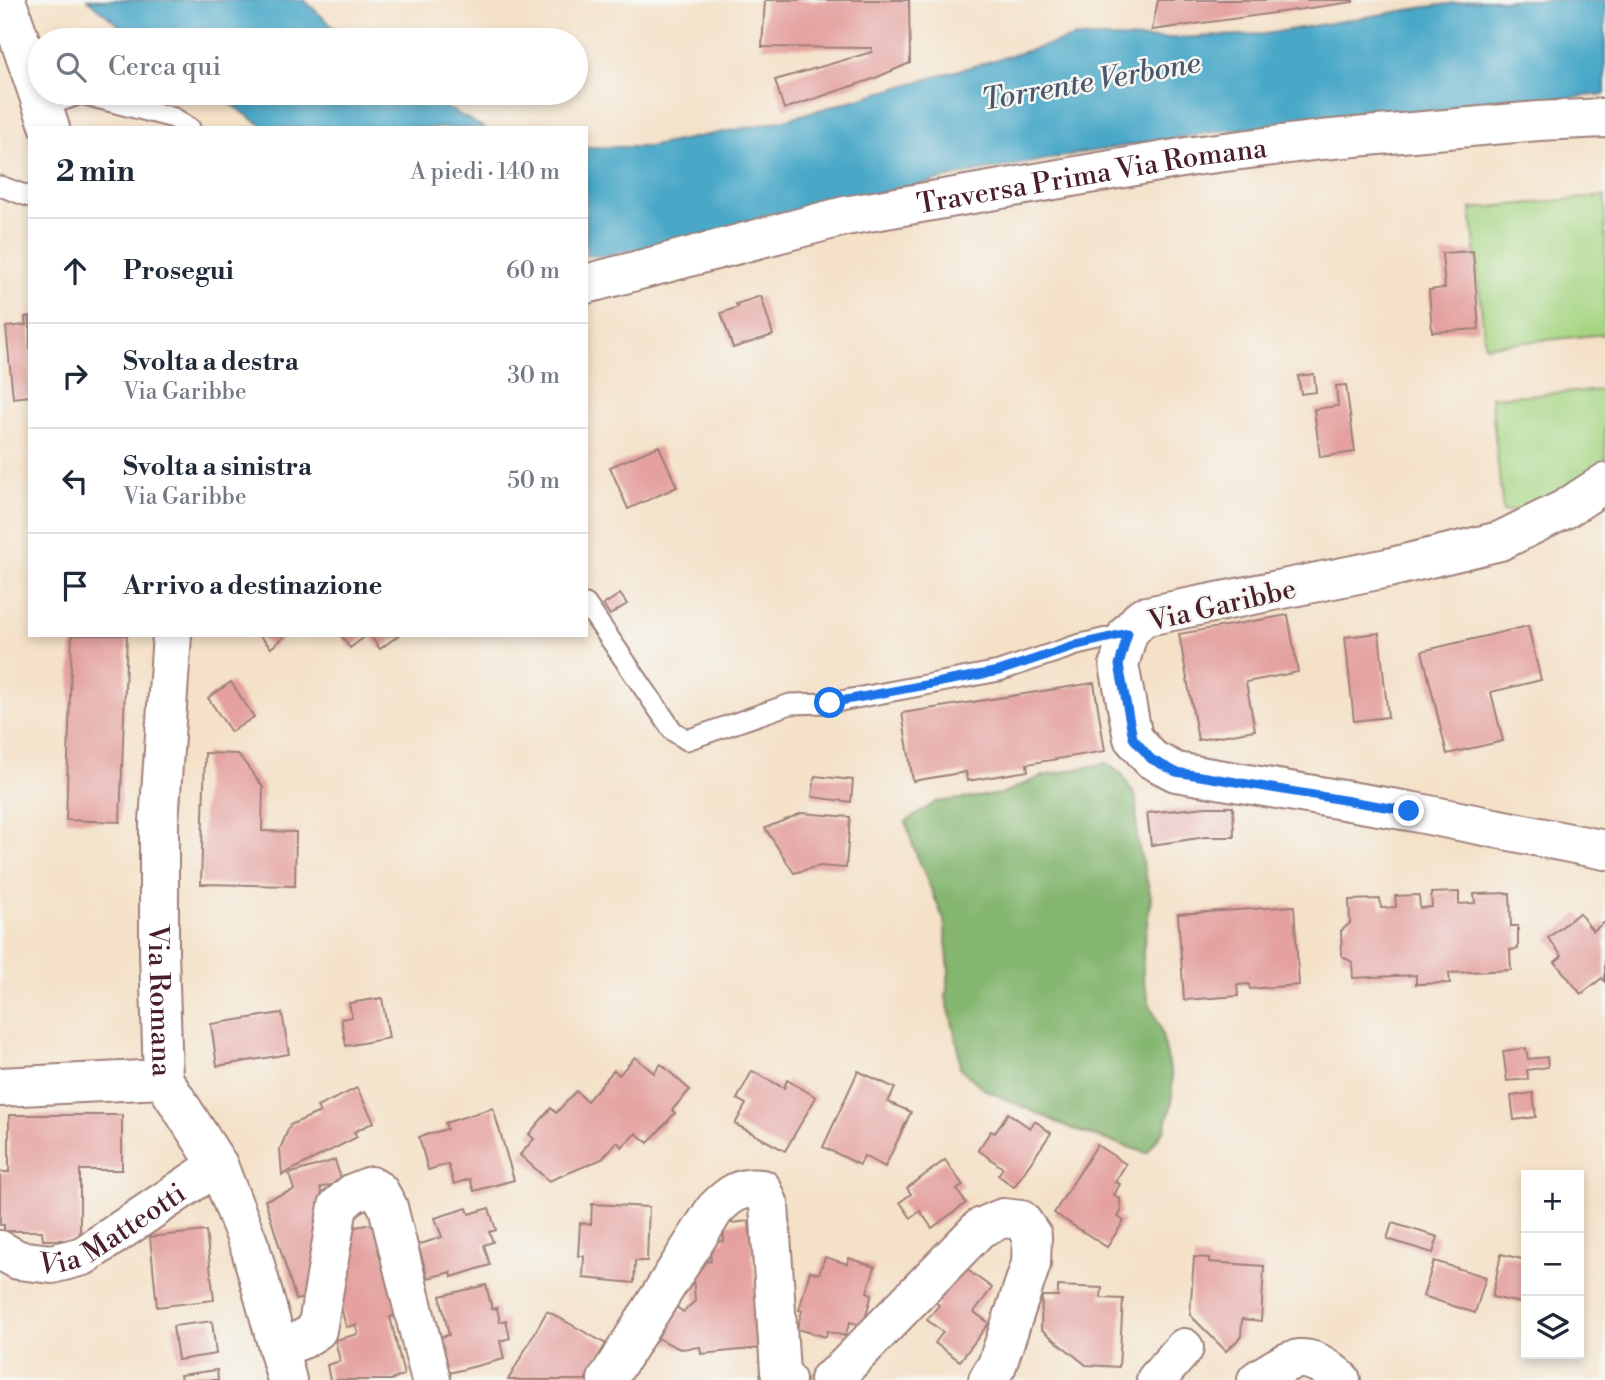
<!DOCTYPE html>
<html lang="it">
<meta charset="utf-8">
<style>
body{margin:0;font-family:"Libre Bodoni",serif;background:#f6f6f7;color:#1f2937}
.controls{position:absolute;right:21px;bottom:21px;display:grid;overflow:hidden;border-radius:0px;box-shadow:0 4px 10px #0003}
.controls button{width:63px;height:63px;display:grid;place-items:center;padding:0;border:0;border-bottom:2px solid #e0e1e3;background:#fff;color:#1f2937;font:35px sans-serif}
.stop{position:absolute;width:21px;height:21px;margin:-16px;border:5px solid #1a73e8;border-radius:50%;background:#fff}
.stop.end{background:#1a73e8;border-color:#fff;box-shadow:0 2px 7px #0008}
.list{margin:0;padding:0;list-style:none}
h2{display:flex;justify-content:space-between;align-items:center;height:91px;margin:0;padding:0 28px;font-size:30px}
h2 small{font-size:23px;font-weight:400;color:#747a83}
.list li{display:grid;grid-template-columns:46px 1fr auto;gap:21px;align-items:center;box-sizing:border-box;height:105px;padding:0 28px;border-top:2px solid #e0e1e3}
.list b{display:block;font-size:26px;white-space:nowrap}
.list p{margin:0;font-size:23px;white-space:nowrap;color:#747a83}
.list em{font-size:23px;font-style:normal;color:#747a83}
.icon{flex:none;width:38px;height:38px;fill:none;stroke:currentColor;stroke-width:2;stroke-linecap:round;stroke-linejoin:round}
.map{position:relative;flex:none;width:1605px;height:1380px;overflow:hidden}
.search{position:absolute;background:#fff;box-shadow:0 4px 10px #0003;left:28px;top:28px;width:560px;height:77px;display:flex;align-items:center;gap:18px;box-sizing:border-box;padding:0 24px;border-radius:38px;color:#747a83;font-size:26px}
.panel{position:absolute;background:#fff;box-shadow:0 4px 10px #0003;left:28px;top:126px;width:560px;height:511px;border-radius:0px}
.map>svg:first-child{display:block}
</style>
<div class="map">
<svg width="1605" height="1380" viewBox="0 0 1605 1380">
<rect width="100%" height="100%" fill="#f6f6f2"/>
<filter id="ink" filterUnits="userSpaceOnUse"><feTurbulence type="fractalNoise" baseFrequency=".0143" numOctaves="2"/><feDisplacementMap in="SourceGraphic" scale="14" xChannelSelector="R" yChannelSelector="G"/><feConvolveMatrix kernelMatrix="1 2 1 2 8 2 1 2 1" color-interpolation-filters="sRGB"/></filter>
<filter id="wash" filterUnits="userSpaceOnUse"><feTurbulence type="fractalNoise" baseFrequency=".00686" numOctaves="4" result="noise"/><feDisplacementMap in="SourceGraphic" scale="28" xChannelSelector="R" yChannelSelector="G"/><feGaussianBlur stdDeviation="1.57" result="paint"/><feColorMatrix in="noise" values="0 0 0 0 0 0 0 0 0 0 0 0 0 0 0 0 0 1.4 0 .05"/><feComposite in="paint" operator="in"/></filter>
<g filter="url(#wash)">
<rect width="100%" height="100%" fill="#f4e1c8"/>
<g fill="#a6d582" stroke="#787a56" stroke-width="2">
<polygon points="1605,196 1605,334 1485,346 1471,209"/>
<polygon points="1605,390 1605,460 1537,506 1503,512 1491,397"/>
</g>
<polygon fill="#84b670" stroke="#676a4e" stroke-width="2" points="1106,763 1122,774 1136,798 1137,840 1151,897 1143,950 1143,976 1149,1002 1160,1027 1172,1077 1172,1103 1165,1128 1147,1153 1075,1130 985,1090 960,1068 958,1046 946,997 949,971 944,920 913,846 906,822 936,802 1001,794 1043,776"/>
<g fill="#4aa8c8" stroke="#4a647a" stroke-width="2">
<polygon points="88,0 304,0 347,40 137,40"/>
<polygon points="1478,0 1605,0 1605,94 1220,131 1087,152 965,174 670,243 600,256 586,255 586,147 647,147 780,121 1076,37 1149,39 1265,34 1419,8"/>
<polygon points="214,93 418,93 485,128 266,128"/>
</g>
<g id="blocks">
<g fill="#e4a19f">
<polygon points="765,0 909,0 910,63 873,79 784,109 775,80 872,52 872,48 762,47"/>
<polygon points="1158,0 1353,0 1353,2 1152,30"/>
<polygon points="1473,251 1479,329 1432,332 1429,290 1445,288 1442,253"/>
<polygon points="761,296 773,335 733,348 721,313 738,307 736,304"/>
<polygon points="30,316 30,396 13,398 6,327 26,325 25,317"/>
<polygon points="1314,374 1316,392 1301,394 1298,376"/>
<polygon points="1346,385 1355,452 1320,457 1314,409 1338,406 1336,386"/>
<polygon points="659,446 677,487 628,509 610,467"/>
<polygon points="620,594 627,604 610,615 603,605"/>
<polygon points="1288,615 1298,672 1246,682 1255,730 1198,740 1179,634"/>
<polygon points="1528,626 1541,680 1491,692 1503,741 1447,754 1422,651"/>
<polygon points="1379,633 1388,717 1354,721 1345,637"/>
<polygon points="72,635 127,635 120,822 66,820"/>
<polygon points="259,635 283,635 284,637 271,648"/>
<polygon points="341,635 367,635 350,648"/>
<polygon points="370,635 399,635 380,649"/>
<polygon points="231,682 254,717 231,732 208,698"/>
<polygon points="1094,683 1105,751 1027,764 1028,771 967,781 966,772 913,781 902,713"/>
<polygon points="205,753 238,754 263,787 262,831 296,832 295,886 201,884"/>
<polygon points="815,776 853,780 851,802 812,797"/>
<polygon points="1206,807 1233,807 1234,837 1206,837 1151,845 1147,813"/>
<polygon points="802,813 850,817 846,868 819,866 794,873 765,828"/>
<polygon points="1459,892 1459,904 1475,903 1474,894 1510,893 1511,926 1518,926 1518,949 1510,950 1511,970 1449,973 1450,983 1416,984 1416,975 1353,978 1352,962 1342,956 1341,931 1350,923 1349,900 1380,899 1381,908 1396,907 1395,896 1419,895 1420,908 1432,907 1431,893"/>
<polygon points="1294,906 1299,985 1250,989 1249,984 1237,985 1238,996 1184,1000 1178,914"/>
<polygon points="1579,913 1593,931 1605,922 1605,982 1602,978 1581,994 1555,962 1562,956 1548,938"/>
<polygon points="382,998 389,1038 346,1046 341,1019 352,1017 349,1003"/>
<polygon points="282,1013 289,1054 217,1066 211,1024"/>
<polygon points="1526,1048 1528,1059 1547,1057 1548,1067 1527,1070 1528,1079 1507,1081 1503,1051"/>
<polygon points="635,1057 654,1073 661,1064 690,1090 672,1110 675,1113 648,1143 636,1133 622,1147 617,1142 602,1159 549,1181 520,1155 534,1139 529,1134 551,1108 556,1113 576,1091 587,1101 614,1070 619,1075"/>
<polygon points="752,1071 784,1088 787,1080 816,1097 785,1151 735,1124 746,1104 737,1099"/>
<polygon points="858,1071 895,1088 888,1102 911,1112 885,1167 864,1156 860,1165 823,1147"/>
<polygon points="357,1088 374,1122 354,1132 357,1137 282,1175 280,1149 290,1125 320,1112 317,1107"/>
<polygon points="1533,1093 1536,1117 1514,1120 1511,1096"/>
<polygon points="493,1108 514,1180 474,1191 470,1179 454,1184 448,1164 428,1170 419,1137 447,1129 445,1123"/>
<polygon points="1008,1113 1030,1128 1035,1121 1051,1133 1014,1187 998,1175 1003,1168 978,1150 991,1131 995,1133"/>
<polygon points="9,1115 122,1115 122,1170 80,1170 80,1240 43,1240 42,1231 4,1231 4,1225 0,1225 0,1172 9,1172"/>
<polygon points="1097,1145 1126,1164 1115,1182 1120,1184 1114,1195 1120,1199 1121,1212 1118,1217 1124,1221 1107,1247 1054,1213"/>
<polygon points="335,1160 342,1182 320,1188 326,1206 315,1294 296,1300 265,1200 294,1190 289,1174"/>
<polygon points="945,1160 963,1185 957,1190 966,1203 932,1228 920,1211 911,1218 900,1202 911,1194 907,1188"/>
<polygon points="592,1204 649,1207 647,1261 635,1261 634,1283 583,1278 584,1256 578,1256 580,1223 591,1224"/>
<polygon points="467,1208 469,1214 489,1208 496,1230 489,1232 493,1242 484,1245 490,1265 452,1277 451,1272 428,1278 418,1245 442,1237 435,1218"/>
<polygon points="749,1221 761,1348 701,1354 700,1347 680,1349 655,1337 674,1305 683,1312 695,1301 692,1263 711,1261 709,1243 724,1241 723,1224"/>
<polygon points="378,1223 398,1315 390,1317 404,1375 391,1380 330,1380 327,1365 340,1361 335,1340 358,1334 356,1325 346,1327 338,1295 350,1228"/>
<polygon points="1392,1223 1438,1237 1433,1253 1387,1239"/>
<polygon points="206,1231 214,1300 157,1307 150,1237"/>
<polygon points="1501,1254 1526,1260 1526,1304 1492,1297"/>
<polygon points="825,1257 847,1264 849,1258 875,1267 867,1292 872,1294 863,1326 850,1322 845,1336 827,1331 826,1337 797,1329 802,1311 799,1310 810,1271 819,1274"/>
<polygon points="1194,1257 1209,1258 1209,1262 1264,1266 1261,1321 1242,1319 1241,1337 1226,1351 1190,1315"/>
<polygon points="1434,1261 1486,1277 1475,1313 1423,1296"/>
<polygon points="958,1263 992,1288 974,1312 989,1323 960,1361 935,1343 943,1332 927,1320 939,1305 931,1299"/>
<polygon points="486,1285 492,1309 497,1308 500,1322 506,1320 510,1338 500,1341 504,1359 445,1374 436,1338 449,1335 440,1296"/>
<polygon points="1058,1286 1102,1288 1101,1298 1123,1299 1119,1367 1086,1365 1041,1329 1042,1296 1058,1296"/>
<polygon points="547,1311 606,1344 585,1380 508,1380"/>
<polygon points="212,1321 216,1354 178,1360 173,1326"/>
<polygon points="217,1370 218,1380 181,1380 180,1375"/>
</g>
</g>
</g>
<g filter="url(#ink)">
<use href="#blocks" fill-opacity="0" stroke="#9f807a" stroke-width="2"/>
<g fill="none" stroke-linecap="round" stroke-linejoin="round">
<defs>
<g id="lane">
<polyline points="43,107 81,94 174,118 190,128"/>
<polyline points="0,186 30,197"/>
<polyline points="586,604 673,731 687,740 790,704 830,703 999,671 1077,645 1128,633"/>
</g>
<g id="street">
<path id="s1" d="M586 284 845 216 1193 156 1321 140 1539 121 1605 118"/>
<polyline points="1605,483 1565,509 1500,541 1388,568 1142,617 1128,633 1119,665 1133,738 1151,759 1176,772 1409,811 1605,850"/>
<polyline points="0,1087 163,1079"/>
<path id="s2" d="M0 1250 18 1260 52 1264 83 1256 218 1165"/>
<polyline points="279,1348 303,1339 317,1330 338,1206 353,1193 371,1186 379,1191 388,1207 431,1380"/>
<path d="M607 1380 715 1209C730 1194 740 1186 762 1189L769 1205 780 1372 786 1380"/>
<polyline points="829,1380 839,1373 980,1228 1003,1218 1021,1220 1032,1236 1031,1264 997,1365 988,1380"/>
<polyline points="1156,1380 1184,1348"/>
<path d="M1257 1380C1294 1356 1306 1348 1341 1380"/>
</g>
<g id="secondary">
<polyline points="6,0 50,128"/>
<path id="s3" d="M172 635 159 822V952L163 1079 218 1165 251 1250 287 1380"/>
</g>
</defs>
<use href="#lane" stroke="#9f807a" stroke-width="23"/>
<use href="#street" stroke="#9f807a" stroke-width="42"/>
<use href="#secondary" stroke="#9f807a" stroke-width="42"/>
<use href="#lane" stroke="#fff" stroke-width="19"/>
<use href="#street" stroke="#fff" stroke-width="38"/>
<use href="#secondary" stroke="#fff" stroke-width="38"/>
</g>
</g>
<g fill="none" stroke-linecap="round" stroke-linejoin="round" filter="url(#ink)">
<polyline stroke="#1a73e8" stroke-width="9" points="830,703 999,671 1077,645 1128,633 1119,665 1133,738 1151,759 1176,772 1409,811"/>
</g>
<g text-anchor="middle" stroke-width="5" stroke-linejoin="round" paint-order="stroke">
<g font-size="28" fill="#4a1f2b" stroke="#f6f6f2">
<text dy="10" stroke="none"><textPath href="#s1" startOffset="518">Traversa Prima Via Romana</textPath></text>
<text transform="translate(1222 604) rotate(-13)" y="10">Via Garibbe</text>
<text dy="10" stroke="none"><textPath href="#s3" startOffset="366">Via Romana</textPath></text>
<text dy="10" stroke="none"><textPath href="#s2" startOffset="124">Via Matteotti</textPath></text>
</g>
<g font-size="30" font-style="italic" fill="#4a566a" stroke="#f6f6f2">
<text transform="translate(1091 81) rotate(-10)" y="10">Torrente Verbone</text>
</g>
</g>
</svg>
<div class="controls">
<button>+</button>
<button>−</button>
<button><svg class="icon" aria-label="layers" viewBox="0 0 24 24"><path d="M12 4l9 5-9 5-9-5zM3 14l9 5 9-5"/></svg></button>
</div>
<div class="stop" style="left:830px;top:703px"></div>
<div class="stop end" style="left:1409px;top:811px"></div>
<div class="search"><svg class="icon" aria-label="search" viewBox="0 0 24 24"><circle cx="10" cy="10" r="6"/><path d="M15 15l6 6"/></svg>Cerca qui</div>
<section class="panel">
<h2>2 min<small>A piedi · 140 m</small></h2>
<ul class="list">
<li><svg class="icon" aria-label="ahead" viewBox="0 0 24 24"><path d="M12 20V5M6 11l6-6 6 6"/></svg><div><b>Prosegui</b></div><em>60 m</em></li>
<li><svg class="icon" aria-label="right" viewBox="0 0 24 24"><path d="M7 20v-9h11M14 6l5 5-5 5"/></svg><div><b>Svolta a destra</b><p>Via Garibbe</p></div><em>30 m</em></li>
<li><svg class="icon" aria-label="left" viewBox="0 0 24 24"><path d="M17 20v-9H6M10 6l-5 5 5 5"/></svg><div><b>Svolta a sinistra</b><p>Via Garibbe</p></div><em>50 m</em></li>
<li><svg class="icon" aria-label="arrive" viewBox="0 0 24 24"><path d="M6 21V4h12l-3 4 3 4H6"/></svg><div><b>Arrivo a destinazione</b></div></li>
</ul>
</section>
</div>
